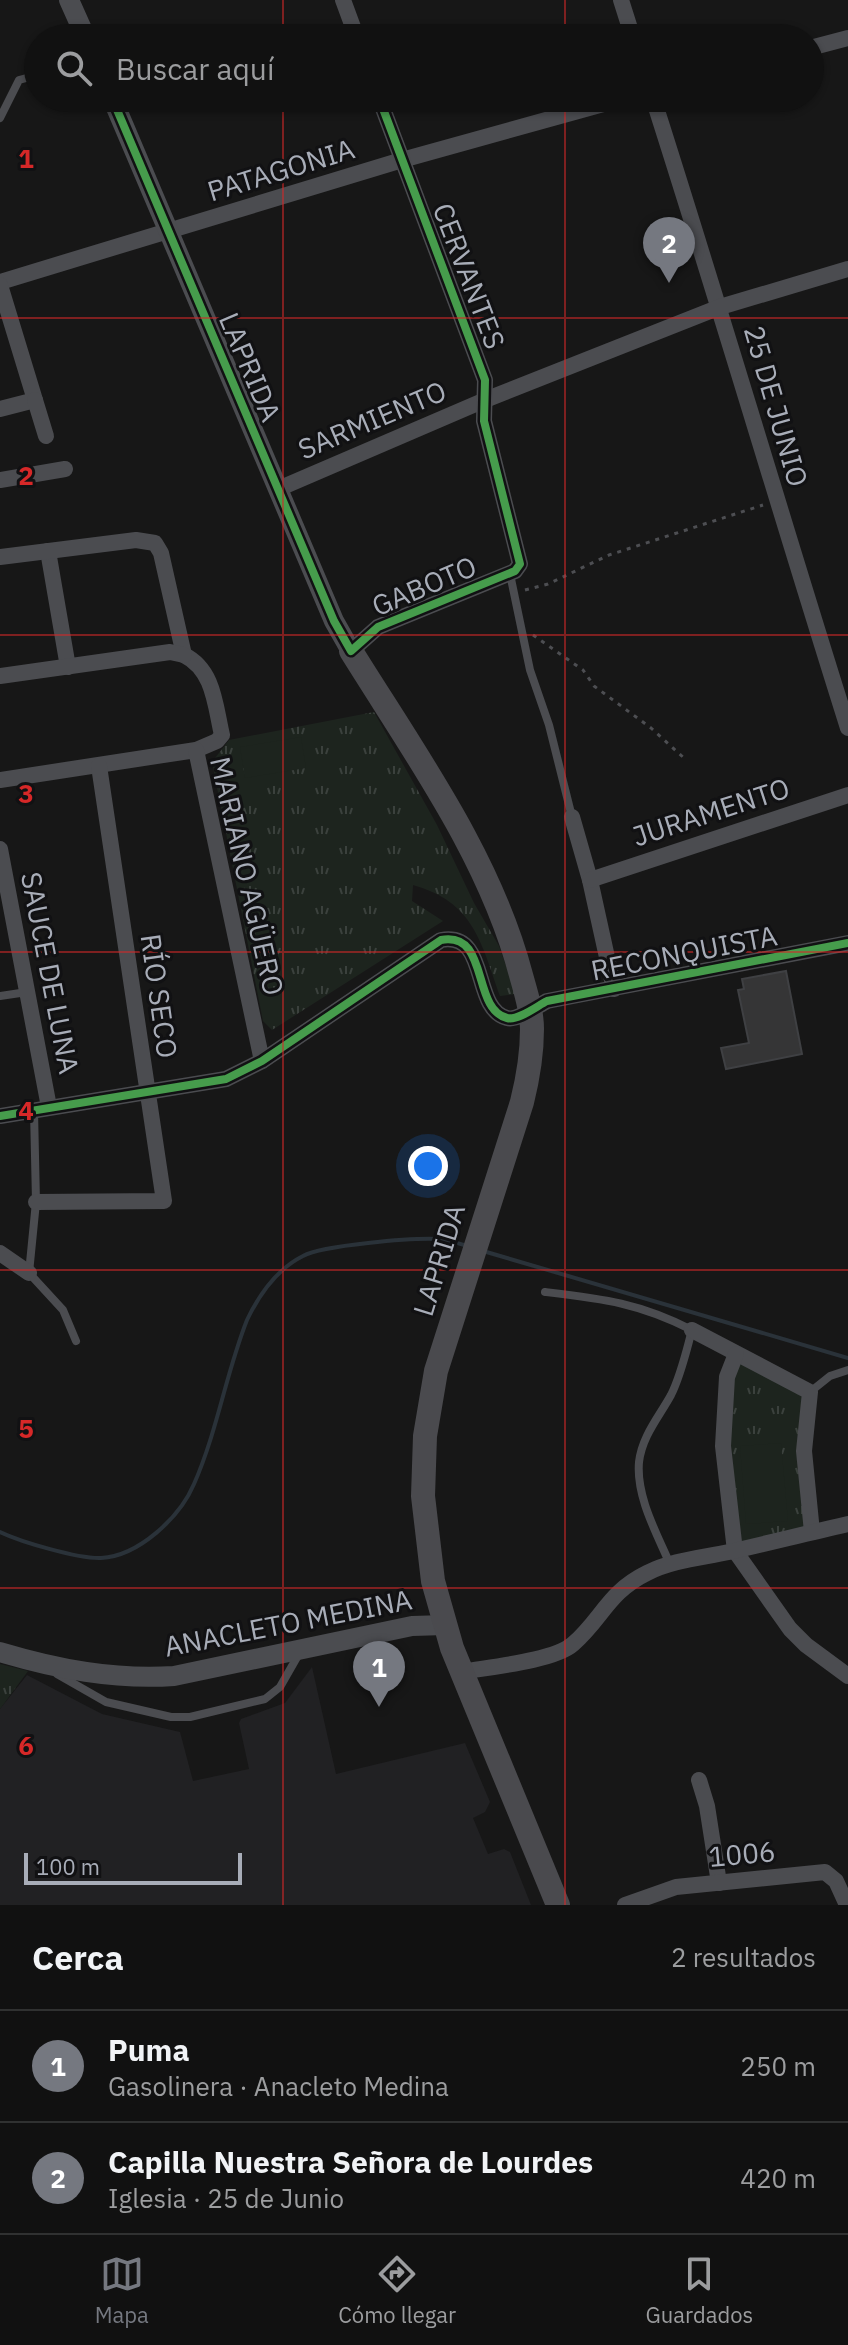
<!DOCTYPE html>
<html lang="es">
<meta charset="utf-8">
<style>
body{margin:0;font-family:"IBM Plex Sans",sans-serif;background:#1e1f1f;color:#f1f3f6}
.scale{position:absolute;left:24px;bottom:20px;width:218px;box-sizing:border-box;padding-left:8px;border:4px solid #a8adb8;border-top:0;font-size:22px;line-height:28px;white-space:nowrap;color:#a8adb8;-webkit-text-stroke:6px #111113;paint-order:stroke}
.you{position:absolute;left:428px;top:1166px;width:28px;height:28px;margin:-20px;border:6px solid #fff;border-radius:50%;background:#1a73e8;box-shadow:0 0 0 12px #1a73e833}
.badge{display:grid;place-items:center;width:52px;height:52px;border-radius:50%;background:#757880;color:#fff;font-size:26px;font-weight:700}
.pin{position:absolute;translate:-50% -66px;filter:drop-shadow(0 2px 4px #0008)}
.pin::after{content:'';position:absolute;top:42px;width:28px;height:24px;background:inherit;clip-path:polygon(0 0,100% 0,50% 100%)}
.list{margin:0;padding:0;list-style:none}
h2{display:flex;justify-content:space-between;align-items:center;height:104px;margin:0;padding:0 32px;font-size:34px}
h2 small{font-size:26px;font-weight:400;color:#9c9d9f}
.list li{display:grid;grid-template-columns:52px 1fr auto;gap:24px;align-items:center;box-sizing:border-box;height:112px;padding:0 32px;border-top:2px solid #303131}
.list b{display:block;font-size:30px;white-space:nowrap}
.list p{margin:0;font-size:26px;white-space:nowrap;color:#9c9d9f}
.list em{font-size:26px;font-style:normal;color:#9c9d9f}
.icon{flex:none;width:44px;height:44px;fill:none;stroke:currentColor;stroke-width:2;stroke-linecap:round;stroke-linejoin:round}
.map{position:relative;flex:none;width:848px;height:1905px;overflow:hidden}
.search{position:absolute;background:#111;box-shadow:0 2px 6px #0004;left:24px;right:24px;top:24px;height:88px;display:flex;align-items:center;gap:20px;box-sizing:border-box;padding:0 28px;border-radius:44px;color:#9c9d9f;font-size:30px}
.sheet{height:328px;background:#111}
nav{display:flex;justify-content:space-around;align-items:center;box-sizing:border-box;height:112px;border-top:2px solid #303131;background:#111;font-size:22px;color:#9c9d9f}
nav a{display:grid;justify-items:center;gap:4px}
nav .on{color:#757880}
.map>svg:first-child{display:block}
</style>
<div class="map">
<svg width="848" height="1905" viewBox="0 0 848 1905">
<defs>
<pattern id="grass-tufts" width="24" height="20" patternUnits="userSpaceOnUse" patternTransform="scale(2)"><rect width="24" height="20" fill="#1d241e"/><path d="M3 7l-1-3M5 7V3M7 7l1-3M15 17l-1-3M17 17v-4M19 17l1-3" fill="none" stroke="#3b413d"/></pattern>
</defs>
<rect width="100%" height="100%" fill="#171717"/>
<polygon fill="#212123" points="312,1667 336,1774 465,1743 490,1802 485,1812 473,1818 488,1854 504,1849 510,1852 531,1905 0,1905 0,1709 27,1675 102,1714 180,1732 193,1781 249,1769 239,1723 241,1719 285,1703"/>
<g fill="url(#grass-tufts)">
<path d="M374 712 437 825 474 903 499 946 516 994 500 996C481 942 474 902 413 885L412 901 443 921 272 1030 263 1021 212 762 229 740Z"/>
<polygon points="741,1363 796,1389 803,1399 806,1522 803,1528 740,1544 730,1437 735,1366"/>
<polygon points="0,1664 28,1671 0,1709"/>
</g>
<g fill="#1d241e">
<polygon points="301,737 306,768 245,778 240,747"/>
<polygon points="781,1443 788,1521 746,1524 740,1446"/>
</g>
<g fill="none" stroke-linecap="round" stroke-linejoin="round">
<g stroke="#2a3239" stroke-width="4">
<polyline points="483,1251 848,1358"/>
<path d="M0 1532C21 1542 79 1559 101 1558 139 1556 180 1517 194 1484 217 1432 226 1373 247 1320 259 1295 277 1269 303 1256 323 1245 412 1238 437 1239 447 1239 457 1243 467 1246"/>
</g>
</g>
<polygon fill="#353536" stroke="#3f4043" stroke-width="2" points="786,971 802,1054 726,1069 721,1048 749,1043 738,990 744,989 742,979"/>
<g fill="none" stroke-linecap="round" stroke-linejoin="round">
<g stroke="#4d4e52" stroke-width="3" stroke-dasharray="4 6" stroke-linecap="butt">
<polyline points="525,590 548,584 609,555 763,505"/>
<polyline points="533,635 583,670 594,686 651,728 684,758"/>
</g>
<g stroke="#4b4c50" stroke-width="8">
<polyline points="0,118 19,80 38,75"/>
<polyline points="510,574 530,670 549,725 572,817"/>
<polyline points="0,996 27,992"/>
<polyline points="34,1110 36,1202 29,1273 63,1310 76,1341"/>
<path d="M545 1292C604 1299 639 1303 692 1330 686 1352 681 1375 671 1395 659 1417 642 1436 639 1462 636 1496 656 1532 669 1562"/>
<polyline points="810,1392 830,1376 848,1370"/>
<polyline points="57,1674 106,1702 171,1717 190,1717 265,1699 280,1687 300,1652"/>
</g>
<g stroke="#4b4c50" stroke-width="16">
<polyline points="343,0 357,38"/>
<polyline points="621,0 633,38"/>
<polyline points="810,48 848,38"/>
<path d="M653 98C720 307 782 519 848 728"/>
<polyline points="0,282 402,160 625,98"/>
<polyline points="0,285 35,400 0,409"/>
<polyline points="35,400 46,436"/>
<polyline points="0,480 65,469"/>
<polyline points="278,489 485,400 720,307 848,269"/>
<polyline points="48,551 68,667"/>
<path d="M0 557 136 540 155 543 161 553 184 655C214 670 215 705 222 735L217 741 196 750 0 780"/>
<polyline points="351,651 378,627 515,571 520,564 484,421 485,380 379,98"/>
<polyline points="0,676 170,652 184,655"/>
<polyline points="196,750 262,1061"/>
<polyline points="572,817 590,880 614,989"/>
<polyline points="0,849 49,1107"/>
<polyline points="590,880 848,795"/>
<path d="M0 1116 226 1079 262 1061 441 940C490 931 471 1009 507 1018 518 1021 537 1006 547 1001L848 943"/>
<polyline points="36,1202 164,1201 99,766"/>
<polyline points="0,1253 29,1273"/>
<polyline points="692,1330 810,1392 804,1451 812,1532"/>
<polyline points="736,1354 727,1377 723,1446 735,1551 790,1629 806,1645 848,1676"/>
<path d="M462 1672C489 1667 554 1661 573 1644 602 1619 608 1592 647 1573 673 1560 701 1558 729 1552 769 1543 808 1533 848 1524"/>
<polyline points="699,1780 707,1806 719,1883"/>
<polyline points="625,1905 676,1887 825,1872 836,1881 847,1905"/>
</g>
<g stroke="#4b4c50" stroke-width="20">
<polyline points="69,0 86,38"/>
<polyline points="112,98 334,621 351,651"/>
<path d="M0 1652C57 1669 114 1680 174 1676L412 1626 445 1625"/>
</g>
<path stroke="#4a4a4e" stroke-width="24" d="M351 651C415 754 490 857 521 975 526 993 532 1011 532 1029 532 1054 528 1078 522 1102L436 1371 425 1436 423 1496 433 1581 452 1648 558 1905"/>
<defs>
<g id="cycleway">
<polyline points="112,98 334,621 351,651 378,627 515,571 520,564 484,421 485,380 379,98"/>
<path d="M0 1116 226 1079 262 1061 441 940C490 931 471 1009 507 1018 518 1021 537 1006 547 1001L848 943"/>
</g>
</defs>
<use href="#cycleway" stroke="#111113" stroke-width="13"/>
<use href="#cycleway" stroke="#469c4c" stroke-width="8"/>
</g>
<path fill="none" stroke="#d62828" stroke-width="2" stroke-opacity="0.55" d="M283 0V38M565 0V38M283 98V1905M565 98V1905M0 318H848M0 635H848M0 952H848M0 1270H848M0 1588H848"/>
<g text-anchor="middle" stroke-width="6" stroke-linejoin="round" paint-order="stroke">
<g font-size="28" fill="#a8adb8" stroke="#111113">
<text transform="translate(281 170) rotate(-17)" y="10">PATAGONIA</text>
<text transform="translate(469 276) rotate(69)" y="10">CERVANTES</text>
<text transform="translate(250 367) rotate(67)" y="10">LAPRIDA</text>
<text transform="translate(776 406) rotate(74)" y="10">25 DE JUNIO</text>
<text transform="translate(372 420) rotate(-23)" y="10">SARMIENTO</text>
<text transform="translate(424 586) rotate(-23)" y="10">GABOTO</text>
<text transform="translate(711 812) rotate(-18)" y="10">JURAMENTO</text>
<text transform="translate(247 876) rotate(77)" y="10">MARIANO AGÜERO</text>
<text transform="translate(684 953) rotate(-11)" y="10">RECONQUISTA</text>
<text transform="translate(50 973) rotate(79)" y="10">SAUCE DE LUNA</text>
<text transform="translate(159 996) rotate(82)" y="10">RÍO SECO</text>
<text transform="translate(439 1260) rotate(-73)" y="10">LAPRIDA</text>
<text transform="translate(288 1623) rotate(-11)" y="10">ANACLETO MEDINA</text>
<text transform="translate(742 1854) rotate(-5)" y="10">1006</text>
</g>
</g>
<g font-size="26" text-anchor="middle" font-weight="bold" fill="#d62828" stroke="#111113" stroke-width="6" stroke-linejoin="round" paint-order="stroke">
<text x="26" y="168">1</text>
<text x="26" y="485">2</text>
<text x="26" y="803">3</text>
<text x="26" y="1120">4</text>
<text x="26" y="1438">5</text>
<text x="26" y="1755">6</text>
</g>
</svg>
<div class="scale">100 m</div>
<div class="you"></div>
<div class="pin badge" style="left:379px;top:1707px">1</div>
<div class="pin badge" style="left:669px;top:283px">2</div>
<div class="search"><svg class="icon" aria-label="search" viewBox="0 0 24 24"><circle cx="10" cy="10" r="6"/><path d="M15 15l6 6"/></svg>Buscar aquí</div>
</div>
<section class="sheet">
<h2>Cerca<small>2 resultados</small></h2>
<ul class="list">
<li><span class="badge">1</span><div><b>Puma</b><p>Gasolinera · Anacleto Medina</p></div><em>250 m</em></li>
<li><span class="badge">2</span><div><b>Capilla Nuestra Señora de Lourdes</b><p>Iglesia · 25 de Junio</p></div><em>420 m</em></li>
</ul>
</section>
<nav>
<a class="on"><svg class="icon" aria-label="map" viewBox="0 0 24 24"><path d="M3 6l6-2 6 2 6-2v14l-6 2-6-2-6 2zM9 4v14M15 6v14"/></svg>Mapa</a>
<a><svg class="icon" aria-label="directions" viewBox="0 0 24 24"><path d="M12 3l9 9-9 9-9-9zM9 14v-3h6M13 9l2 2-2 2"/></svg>Cómo llegar</a>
<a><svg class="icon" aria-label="saved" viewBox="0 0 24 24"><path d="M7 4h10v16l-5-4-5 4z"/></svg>Guardados</a>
</nav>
